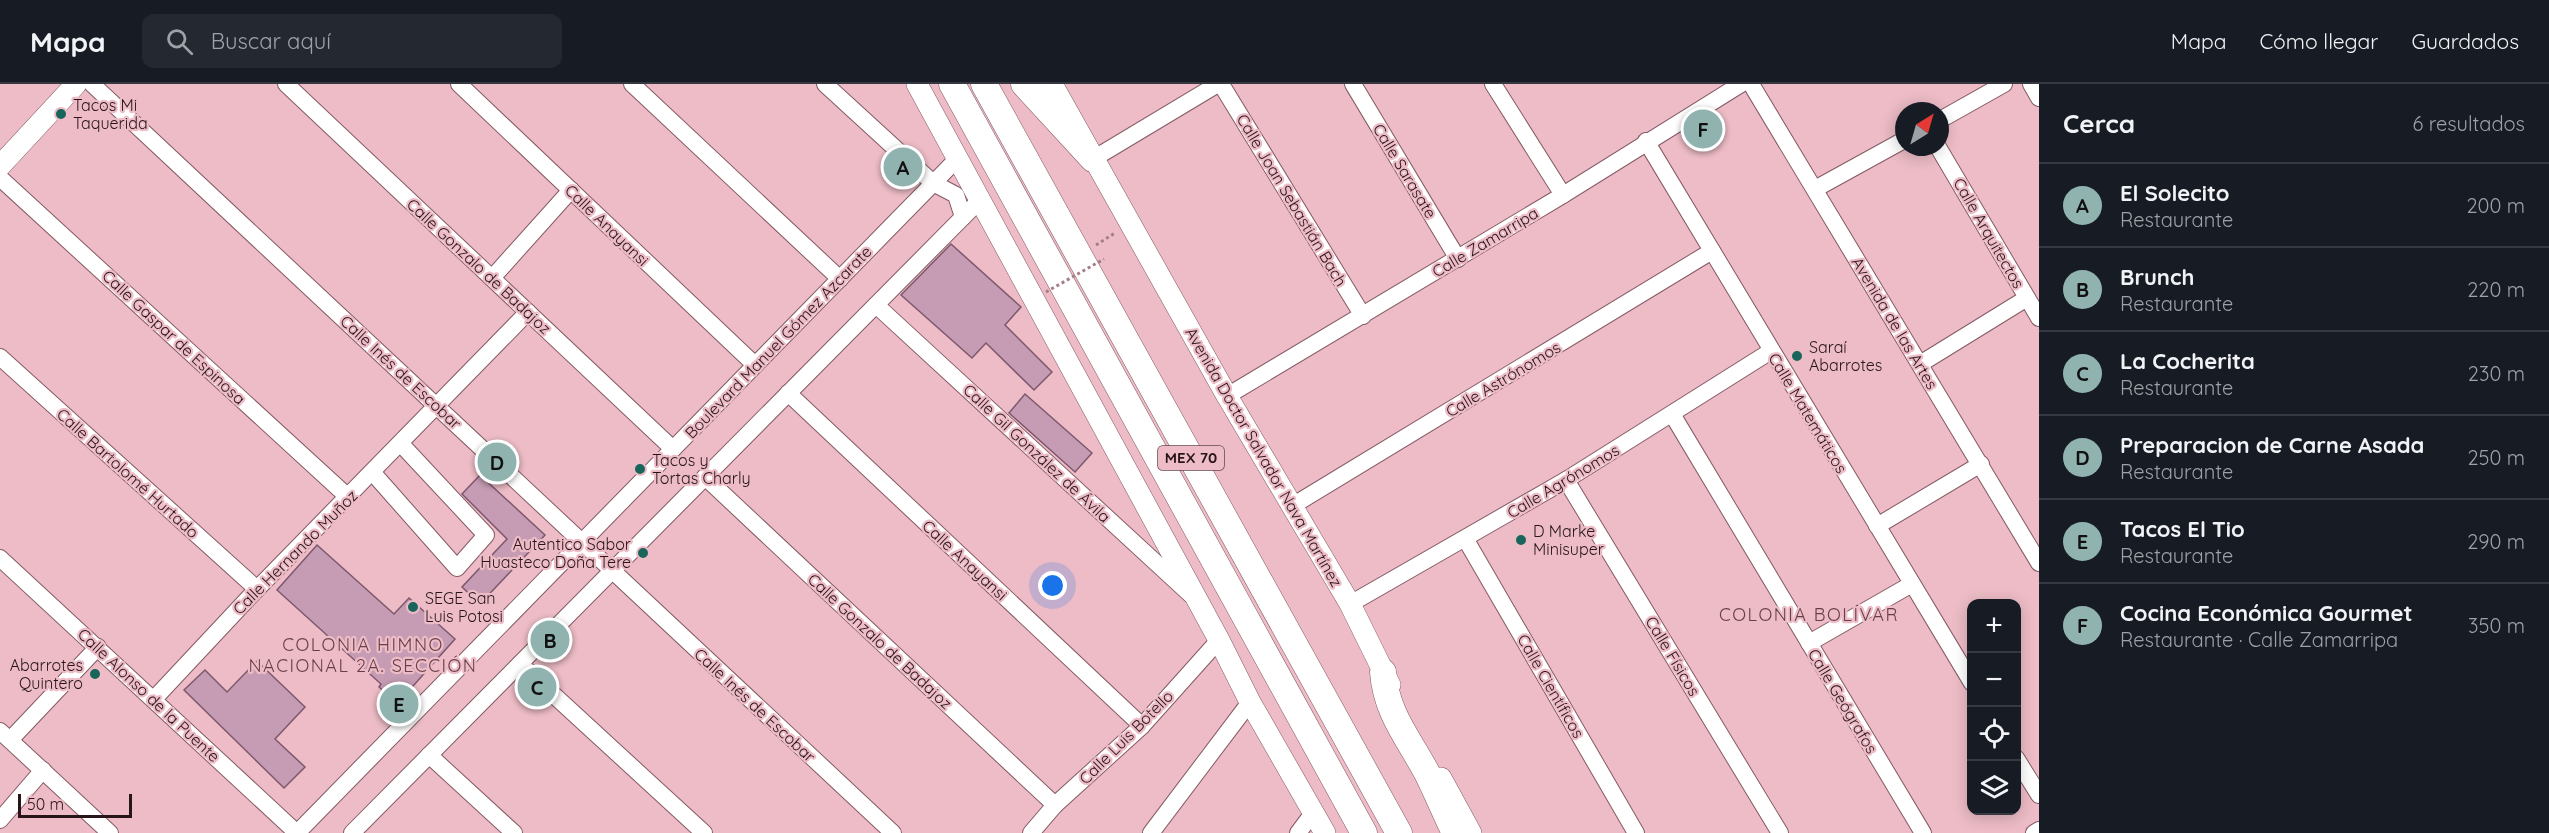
<!DOCTYPE html>
<html lang="es">
<meta charset="utf-8">
<style>
body{margin:0;font-family:Quicksand,sans-serif;background:#242831;color:#f1f3f6}
.controls{position:absolute;right:18px;bottom:18px;display:grid;overflow:hidden;border-radius:12px;box-shadow:0 3px 15px #0003}
.controls button{width:54px;height:54px;display:grid;place-items:center;padding:0;border:0;border-bottom:2px solid #363941;background:#171b24;color:#f1f3f6;font:30px sans-serif}
.compass{position:absolute;left:1895px;top:18px;width:54px;height:54px;border-radius:50%;background:#171b24;box-shadow:0 3px 15px #0003;rotate:37deg}
.scale{position:absolute;left:18px;bottom:15px;width:114px;box-sizing:border-box;padding-left:6px;border:3px solid #27151a;border-top:0;font-size:16px;line-height:21px;white-space:nowrap;color:#27151a;-webkit-text-stroke:4px #edbcc6;paint-order:stroke}
.you{position:absolute;left:1053px;top:502px;width:21px;height:21px;margin:-15px;border:4px solid #fff;border-radius:50%;background:#1a73e8;box-shadow:0 0 0 9px #1a73e833}
.badge{display:grid;place-items:center;width:39px;height:39px;border-radius:50%;background:#90b3b0;color:#111;font-size:20px;font-weight:700}
.pin{position:absolute;translate:-50% -50%;border:3px solid #fff;box-shadow:0 2px 6px #0006}
.list{margin:0;padding:0;list-style:none}
h2{display:flex;justify-content:space-between;align-items:center;height:78px;margin:0;padding:0 24px;font-size:26px}
h2 small{font-size:20px;font-weight:400;color:#9ea1a6}
.list li{display:grid;grid-template-columns:39px 1fr auto;gap:18px;align-items:center;box-sizing:border-box;height:84px;padding:0 24px;border-top:2px solid #363941}
.list b{display:block;font-size:22px;white-space:nowrap}
.list p{margin:0;font-size:20px;white-space:nowrap;color:#9ea1a6}
.list em{font-size:20px;font-style:normal;color:#9ea1a6}
.icon{flex:none;width:33px;height:33px;fill:none;stroke:currentColor;stroke-width:2;stroke-linecap:round;stroke-linejoin:round}
.map{position:relative;flex:none;width:2039px;height:749px;overflow:hidden}
header{display:flex;align-items:center;gap:36px;box-sizing:border-box;height:84px;padding:0 30px;background:#171b24;border-bottom:2px solid #363941}
header strong{font-size:28px}
nav{display:flex;gap:33px;margin-inline-start:auto;font-size:21px}
.search{width:420px;height:54px;background:#242831;display:flex;align-items:center;gap:15px;box-sizing:border-box;padding:0 21px;border-radius:12px;color:#9ea1a6;font-size:22px}
main{display:flex}
aside{flex:1;background:#171b24}
.map>svg:first-child{display:block}
</style>
<header>
<strong>Mapa</strong>
<div class="search"><svg class="icon" aria-label="search" viewBox="0 0 24 24"><circle cx="10" cy="10" r="6"/><path d="M15 15l6 6"/></svg>Buscar aquí</div>
<nav><a>Mapa</a><a>Cómo llegar</a><a>Guardados</a></nav>
</header>
<main>
<div class="map">
<svg width="2039" height="749" viewBox="0 0 2039 749">
<rect width="100%" height="100%" fill="#edbcc6"/>
<g fill="#c59cb3" stroke="#7d586d" stroke-width="1.5">
<polygon points="951,160 1021,223 1005,241 1052,288 1034,306 986,259 972,274 901,211"/>
<polygon points="1025,310 1092,369 1075,388 1009,329"/>
<polygon points="480,391 545,451 480,520 462,503 507,455 462,410"/>
<polygon points="317,461 394,530 409,514 455,555 397,620 379,603 381,600 277,506"/>
<polygon points="257,577 305,623 275,655 305,683 284,704 184,606 205,586 227,608"/>
</g>
<g fill="none" stroke-linecap="round" stroke-linejoin="round">
<defs>
<g id="minor">
<polyline points="92,0 893,749"/>
<polyline points="286,0 673,365"/>
<polyline points="459,0 755,281"/>
<polyline points="632,0 840,195"/>
<polyline points="825,0 933,99 956,111 963,133"/>
<polyline points="1221,0 1363,232"/>
<polyline points="1353,0 1458,175"/>
<polyline points="1493,0 1563,111"/>
<polyline points="1751,0 2039,479"/>
<polyline points="2031,0 2039,14"/>
<polyline points="1940,36 2004,0"/>
<polyline points="1646,57 1972,599"/>
<polyline points="1938,63 2039,234"/>
<polyline points="1093,75 1218,0"/>
<polyline points="0,94 348,413"/>
<polyline points="1815,105 1904,56"/>
<polyline points="492,194 571,106"/>
<polyline points="876,221 1191,511"/>
<polyline points="0,273 257,505"/>
<polyline points="1920,280 2027,214"/>
<polyline points="788,309 1142,642"/>
<polyline points="1227,312 1563,111 1741,0"/>
<polyline points="1672,330 1923,749"/>
<polyline points="373,389 457,484 486,451 401,360"/>
<polyline points="705,393 1055,721"/>
<polyline points="1566,396 1780,749"/>
<polyline points="1292,422 1712,167"/>
<polyline points="1877,442 1981,380"/>
<polyline points="1466,456 1636,749"/>
<polyline points="0,474 297,749"/>
<polyline points="1350,520 1566,396 1771,267"/>
<polyline points="1809,559 1912,500"/>
<polyline points="520,580 704,749"/>
<polyline points="154,615 257,505 528,228"/>
<polyline points="0,647 110,749"/>
<polyline points="10,656 98,563"/>
<polyline points="429,671 514,749"/>
<polyline points="2016,674 2039,711"/>
<polyline points="0,736 43,686"/>
<polyline points="297,749 957,75"/>
<polyline points="352,749 980,116"/>
<polyline points="1031,749 1055,721 1142,642 1219,556"/>
<polyline points="1151,749 1250,618"/>
<polyline points="1298,749 1313,729"/>
<polyline points="2034,749 2039,746"/>
</g>
<g id="major">
<polyline points="917,0 1219,556 1250,618 1325,749"/>
<polyline points="1052,0 1227,312 1350,520 1390,601"/>
<polyline points="0,82 76,0"/>
<polyline points="1441,694 1471,749"/>
</g>
<g id="highway">
<polyline points="952,0 1364,749"/>
<polyline points="984,0 1399,749"/>
<polyline points="1024,0 1093,75"/>
<path d="M1383 588C1386 629 1409 655 1427 689 1437 709 1445 729 1455 749"/>
</g>
</defs>
<use href="#minor" stroke="#845a64" stroke-width="18"/>
<use href="#major" stroke="#845a64" stroke-width="22"/>
<use href="#highway" stroke="#845a64" stroke-width="27"/>
<polyline stroke="#a47e86" stroke-width="3" stroke-dasharray="3 3" stroke-linecap="butt" points="1096,161 1115,149"/>
<use href="#minor" stroke="#fff" stroke-width="16"/>
<use href="#major" stroke="#fff" stroke-width="21"/>
<use href="#highway" stroke="#fff" stroke-width="26"/>
<polyline stroke="#a47e86" stroke-width="3" stroke-dasharray="3 3" stroke-linecap="butt" points="1046,208 1104,175"/>
</g>
<g fill="#19645b" stroke="#edbcc6" stroke-width="2">
<circle cx="61" cy="30" r="6"/>
<circle cx="1797" cy="272" r="6"/>
<circle cx="640" cy="385" r="6"/>
<circle cx="1521" cy="456" r="6"/>
<circle cx="643" cy="469" r="6"/>
<circle cx="413" cy="523" r="6"/>
<circle cx="95" cy="590" r="6"/>
</g>
<g text-anchor="middle" stroke-width="4.5" stroke-linejoin="round" paint-order="stroke">
<rect fill="#edbcc6" stroke="#62474e" stroke-width="1.5" x="1158" y="362" width="66" height="24" rx="4.5"/>
<g font-size="15" font-weight="bold" fill="#27151a">
<text x="1191" y="379">MEX 70</text>
</g>
<g font-size="16" fill="#27151a" stroke="#edbcc6" text-anchor="start">
<text x="73" y="27">Tacos Mi<tspan x="73" dy="18">Taquerida</tspan></text>
<text x="1809" y="269">Saraí<tspan x="1809" dy="18">Abarrotes</tspan></text>
<text x="652" y="382">Tacos y<tspan x="652" dy="18">Tortas Charly</tspan></text>
<text x="1533" y="453">D Marke<tspan x="1533" dy="18">Minisuper</tspan></text>
<text x="631" y="466" text-anchor="end">Autentico Sabor<tspan x="631" dy="18">Huasteco Doña Tere</tspan></text>
<text x="425" y="520">SEGE San<tspan x="425" dy="18">Luis Potosi</tspan></text>
<text x="83" y="587" text-anchor="end">Abarrotes<tspan x="83" dy="18">Quintero</tspan></text>
</g>
<g font-size="16" fill="#27151a" stroke="#edbcc6">
<text transform="translate(1405 87) rotate(59)" y="6">Calle Sarasate</text>
<text transform="translate(1292 116) rotate(59)" y="6">Calle Joan Sebastián Bach</text>
<text transform="translate(607 141) rotate(44)" y="6">Calle Anayansi</text>
<text transform="translate(1989 149) rotate(60)" y="6">Calle Arquitectos</text>
<text transform="translate(1485 158) rotate(-31)" y="6">Calle Zamarripa</text>
<text transform="translate(479 182) rotate(43)" y="6">Calle Gonzalo de Badajoz</text>
<text transform="translate(1895 239) rotate(59)" y="6">Avenida de las Artes</text>
<text transform="translate(174 253) rotate(43)" y="6">Calle Gaspar de Espinosa</text>
<text transform="translate(778 258) rotate(-46)" y="6">Boulevard Manuel Gómez Azcarate</text>
<text transform="translate(401 288) rotate(43)" y="6">Calle Inés de Escobar</text>
<text transform="translate(1503 295) rotate(-31)" y="6">Calle Astrónomos</text>
<text transform="translate(1808 329) rotate(59)" y="6">Calle Matemáticos</text>
<text transform="translate(1037 369) rotate(43)" y="6">Calle Gil González de Ávila</text>
<text transform="translate(1264 373) rotate(60)" y="6">Avenida Doctor Salvador Nava Martínez</text>
<text transform="translate(128 389) rotate(42)" y="6">Calle Bartolomé Hurtado</text>
<text transform="translate(1563 397) rotate(-31)" y="6">Calle Agrónomos</text>
<text transform="translate(295 468) rotate(-45)" y="6">Calle Hernando Muñoz</text>
<text transform="translate(965 476) rotate(43)" y="6">Calle Anayansi</text>
<text transform="translate(880 557) rotate(43)" y="6">Calle Gonzalo de Badajoz</text>
<text transform="translate(1673 572) rotate(59)" y="6">Calle Físicos</text>
<text transform="translate(1551 602) rotate(60)" y="6">Calle Científicos</text>
<text transform="translate(149 611) rotate(43)" y="6">Calle Alonso de la Puente</text>
<text transform="translate(1843 617) rotate(59)" y="6">Calle Geógrafos</text>
<text transform="translate(755 621) rotate(43)" y="6">Calle Inés de Escobar</text>
<text transform="translate(1126 653) rotate(-45)" y="6">Calle Luis Botello</text>
</g>
<g font-size="18" letter-spacing="1.5" fill="#673f48" stroke="#edbcc6">
<text x="1809" y="537">COLONIA BOLÍVAR</text>
<text x="363" y="567">COLONIA HIMNO<tspan x="363" dy="21">NACIONAL 2A. SECCIÓN</tspan></text>
</g>
</g>
</svg>
<div class="controls">
<button>+</button>
<button>−</button>
<button><svg class="icon" aria-label="locate" viewBox="0 0 24 24"><circle cx="12" cy="12" r="6"/><path d="M12 2v4M12 18v4M2 12h4M18 12h4"/></svg></button>
<button><svg class="icon" aria-label="layers" viewBox="0 0 24 24"><path d="M12 4l9 5-9 5-9-5zM3 14l9 5 9-5"/></svg></button>
</div>
<svg class="compass" viewBox="-18 -18 36 36"><path d="M0-13l5 13h-10z" fill="#e53935"/><path d="M0 13l5-13h-10z" fill="#9ea1a6"/></svg>
<div class="scale">50 m</div>
<div class="you"></div>
<div class="pin badge" style="left:903px;top:83px">A</div>
<div class="pin badge" style="left:550px;top:556px">B</div>
<div class="pin badge" style="left:537px;top:603px">C</div>
<div class="pin badge" style="left:497px;top:378px">D</div>
<div class="pin badge" style="left:399px;top:620px">E</div>
<div class="pin badge" style="left:1703px;top:45px">F</div>
</div>
<aside>
<h2>Cerca<small>6 resultados</small></h2>
<ul class="list">
<li><span class="badge">A</span><div><b>El Solecito</b><p>Restaurante</p></div><em>200 m</em></li>
<li><span class="badge">B</span><div><b>Brunch</b><p>Restaurante</p></div><em>220 m</em></li>
<li><span class="badge">C</span><div><b>La Cocherita</b><p>Restaurante</p></div><em>230 m</em></li>
<li><span class="badge">D</span><div><b>Preparacion de Carne Asada</b><p>Restaurante</p></div><em>250 m</em></li>
<li><span class="badge">E</span><div><b>Tacos El Tio</b><p>Restaurante</p></div><em>290 m</em></li>
<li><span class="badge">F</span><div><b>Cocina Económica Gourmet</b><p>Restaurante · Calle Zamarripa</p></div><em>350 m</em></li>
</ul>
</aside>
</main>
